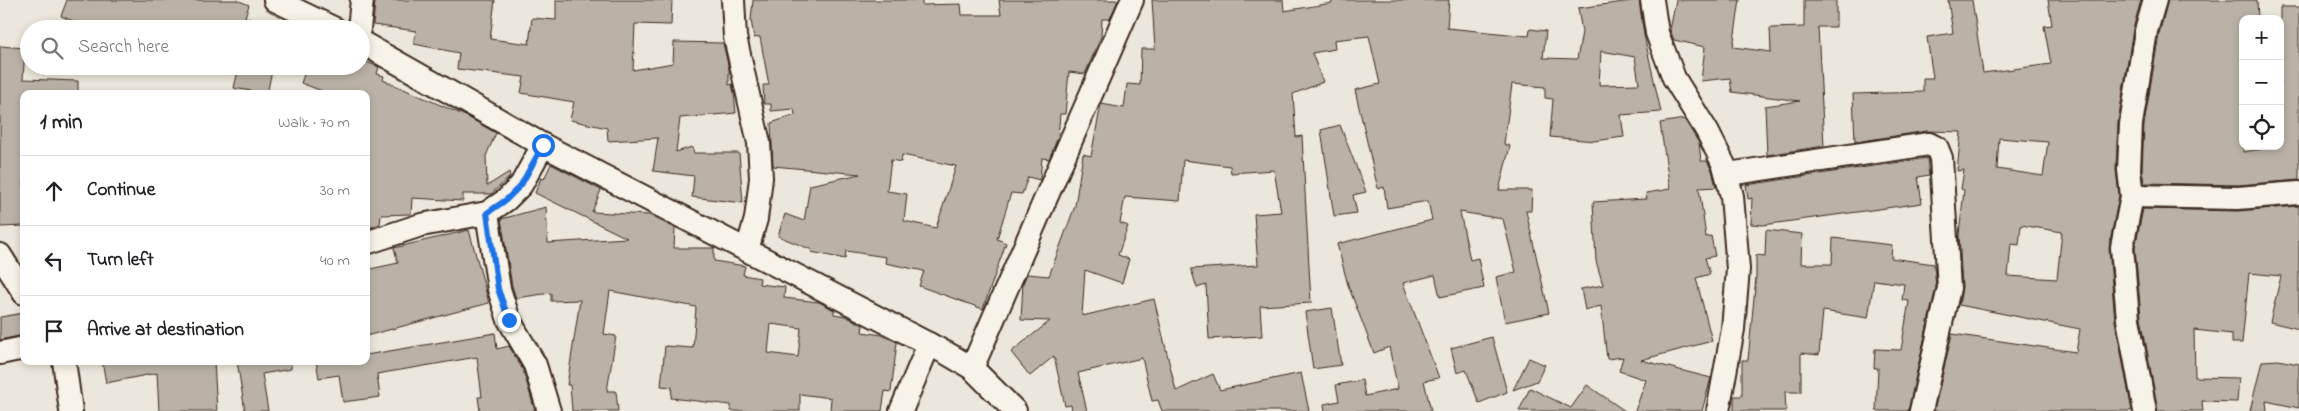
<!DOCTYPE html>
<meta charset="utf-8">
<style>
body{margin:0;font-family:"Indie Flower",sans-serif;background:#f2f2f2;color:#202124}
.controls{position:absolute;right:15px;top:15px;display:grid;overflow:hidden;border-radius:10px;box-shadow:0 2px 8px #0003}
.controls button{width:45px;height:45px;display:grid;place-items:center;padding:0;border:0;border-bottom:1px solid #e0e0e0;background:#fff;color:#202124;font:25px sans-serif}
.stop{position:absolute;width:15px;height:15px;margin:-11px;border:4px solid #1a73e8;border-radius:50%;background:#fff}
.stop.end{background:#1a73e8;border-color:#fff;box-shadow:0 1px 5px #0008}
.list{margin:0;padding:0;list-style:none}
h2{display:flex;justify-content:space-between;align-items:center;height:65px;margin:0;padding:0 20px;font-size:21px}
h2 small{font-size:16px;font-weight:400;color:#757577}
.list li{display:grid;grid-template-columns:32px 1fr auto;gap:15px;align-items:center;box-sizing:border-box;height:70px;padding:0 20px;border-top:1px solid #e0e0e0}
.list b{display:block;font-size:19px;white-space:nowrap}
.list em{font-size:16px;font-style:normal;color:#757577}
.icon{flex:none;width:28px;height:28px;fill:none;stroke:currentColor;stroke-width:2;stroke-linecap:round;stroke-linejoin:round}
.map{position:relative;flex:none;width:2299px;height:411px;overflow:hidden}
.search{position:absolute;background:#fff;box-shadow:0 2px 8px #0003;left:20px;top:20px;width:350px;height:55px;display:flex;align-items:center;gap:12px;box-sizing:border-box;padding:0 18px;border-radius:28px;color:#757577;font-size:19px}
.panel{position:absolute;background:#fff;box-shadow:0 2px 8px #0003;left:20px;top:90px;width:350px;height:275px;border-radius:10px}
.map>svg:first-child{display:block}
</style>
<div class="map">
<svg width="2299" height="411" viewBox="0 0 2299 411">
<rect width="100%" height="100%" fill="#ece7dc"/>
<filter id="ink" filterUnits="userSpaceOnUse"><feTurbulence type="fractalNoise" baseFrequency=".02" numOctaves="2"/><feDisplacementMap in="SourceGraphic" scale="10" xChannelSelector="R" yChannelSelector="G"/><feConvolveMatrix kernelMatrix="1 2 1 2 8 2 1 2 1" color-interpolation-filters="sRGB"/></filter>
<g filter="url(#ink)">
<g fill="#bab2a7" stroke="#3b2a1e" fill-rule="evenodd">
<polygon points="67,0 237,0 249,5 245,17 273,28 92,29 61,16"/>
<polygon points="375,0 495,0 490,39 529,44 532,18 556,20 556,0 672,0 671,25 635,24 633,70 673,63 674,42 723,43 729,69 729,85 732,84 734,93 736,113 680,118 676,152 692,147 694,153 739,153 743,203 692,197 694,176 653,171 658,138 608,141 607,128 570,120 574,102 521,93 524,77 457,69 459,53 414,44 416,31 373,25"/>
<path d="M753 0H922V5L961 4 962 15H1001L999 0H1118L1110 19H1102L1101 37 1085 74 1069 72 1065 114H1060L1058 137 1049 159 1042 158 1040 180 1028 177 1022 194 1011 193 997 239 1006 243 983 309 919 286 924 271 885 263 886 257 846 251 845 259 811 252 812 250 778 236 785 214 804 221 810 185 860 174 773 166 771 123 795 115 794 109 771 111V104H764L763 85H769L760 37 754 38 751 20ZM902 155 956 166 936 228 904 221 907 194 887 191 891 160 901 162Z"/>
<path d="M1152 0H1283L1284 11 1332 3V0H1449L1447 28 1529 36 1530 29 1546 31 1543 58 1577 59 1582 32 1578 8 1639 0 1644 35 1661 112 1621 115 1624 137 1594 141 1550 137 1553 99 1545 98V87L1512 84 1504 144 1510 146 1499 190H1532L1531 211H1526L1549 313 1505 322 1496 277 1516 272 1503 219 1460 212 1470 260 1478 258 1484 288 1440 297 1435 275 1403 283 1439 378 1424 381 1431 411H1325L1324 404 1339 401 1336 385 1362 380 1365 396 1398 389 1389 347 1374 353 1348 285 1337 244 1432 220 1428 201 1387 208 1384 187 1378 189 1355 90 1380 84 1369 36 1334 40 1335 49 1312 53 1323 82 1293 94 1296 137 1302 136 1311 303 1260 306 1262 336 1209 339 1206 285 1197 288 1191 269 1258 265 1254 214 1281 212 1274 170 1231 173 1230 166 1183 160 1180 201 1125 197 1120 223 1128 226 1118 255 1129 259 1122 283 1085 270 1082 316 1154 299 1176 391 1213 374 1220 390 1301 373 1309 411H1162L1158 400 1152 401 1142 358 1078 373 1087 411H1072L1071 405 1065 406 1054 356 1030 376 1011 352 1050 321 1021 320 1023 283 1027 274 1049 276 1075 206 1083 154 1091 156 1101 104 1124 108 1127 84 1140 85 1141 49H1155ZM1601 51 1635 57 1639 84 1599 85Z"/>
<polygon points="1676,0 1740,0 1733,47 1771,52 1770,28 1804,27 1804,0 1836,0 1836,27 1818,27 1824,146 1767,155 1765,106 1800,101 1732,92 1730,78 1701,81 1705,47 1674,40 1670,30"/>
<path d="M1948 0H1972L1983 73 2051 64 2044 26 2052 25 2048 0H2141L2133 29 2118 122 2116 170 2119 195 2109 248 2115 321 2132 411H1934L1952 334 2076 352 2080 329 1959 305 1962 287 1959 235 1964 190 1961 189 1964 170 1957 171 1961 132 1927 131 1855 142 1853 94 1923 92V78H1933L1927 37 1953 33ZM1999 138 2048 142 2043 176 1997 169ZM2021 225 2062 232 2057 279 2008 276 2011 244 2019 245Z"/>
<polygon points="2168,0 2257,0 2258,19 2243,19 2243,152 2280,146 2280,7 2299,7 2299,180 2238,185 2144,183 2142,170 2144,125 2159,34"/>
<polygon points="0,46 25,48 23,79 78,81 78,94 24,94 24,226 0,227"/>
<polygon points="361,60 379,67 377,74 384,76 383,80 468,117 496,133 486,156 487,186 509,172 510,177 491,194 463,194 463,201 412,198 411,214 381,215 380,224 366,229 366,94 330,94 301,83 307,66 361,66"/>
<polygon points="239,66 273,66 267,94 234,88"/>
<polygon points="1684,119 1699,143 1701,161 1707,161 1712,170 1716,187 1699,188 1706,237 1711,236 1715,256 1705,258 1710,274 1696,278 1712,341 1641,360 1711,378 1702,411 1635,411 1646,380 1619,371 1623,357 1607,359 1601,306 1585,310 1581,289 1603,285 1596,261 1593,202 1647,199 1646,193 1670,189 1660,123"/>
<polygon points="1340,125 1366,192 1353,195 1357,213 1334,216 1321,130"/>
<polygon points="1927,158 1929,175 1918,177 1922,203 1763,225 1751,224 1752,198 1748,199 1746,185"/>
<path d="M551 164 601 190 592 212 649 215 675 228 674 248H714V261L745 266 743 275 760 278 759 284 785 287 784 298 819 302 834 310V314L845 316 863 325 862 332 882 335 897 342 891 392 885 391 882 411H830L831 398 800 394V411H731V405L671 398 672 387 661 386 665 346 693 348 696 307 610 291 604 334 616 336 607 391H616L618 411H572L570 385H567L580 300 551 301V293L516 298 512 286 501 219 546 207 548 243 627 238 535 193 541 178 544 179ZM771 324 801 328 798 357 768 353Z"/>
<polygon points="2299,206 2299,329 2270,322 2281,276 2249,273 2242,343 2232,343 2232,334 2194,330 2195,377 2239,378 2237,402 2202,401 2203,411 2158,411 2141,317 2135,248 2143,209 2238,211"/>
<polygon points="469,230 489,303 366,336 366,270 398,263 394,248"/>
<polygon points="1766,230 1802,234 1801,264 1832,264 1833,238 1892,245 1891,258 1934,264 1936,287 1908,411 1876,411 1878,368 1874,368 1875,349 1901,350 1909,301 1902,300 1904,284 1874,280 1868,318 1823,311 1819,355 1801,353 1801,392 1785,392 1786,411 1734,411 1734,396 1742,396 1742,360 1748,360 1756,277 1756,255 1765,256"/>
<polygon points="1332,308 1341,365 1313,369 1305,312"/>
<polygon points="24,313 24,335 0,340 0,317"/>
<polygon points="495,333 497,349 509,346 523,370 535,411 480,411 478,397 482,397 477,357 377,374 380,397 343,402 339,375 319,378 316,361 366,361 366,355"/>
<polygon points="1492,337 1507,392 1479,403 1466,370 1457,373 1451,348"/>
<polygon points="1529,358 1545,365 1537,381 1513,390"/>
<polygon points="2278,360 2299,364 2299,408 2266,401 2267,411 2250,411 2262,361"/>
<polygon points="102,361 214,361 217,411 159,411 157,373 106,383"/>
<polygon points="237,361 291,361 291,369 262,374 268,411 245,411"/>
<polygon points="1587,385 1625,411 1519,411 1530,388 1571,408"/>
</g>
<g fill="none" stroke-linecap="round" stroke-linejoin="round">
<defs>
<g id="minor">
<polyline points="275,0 335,29"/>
<polyline points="733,0 735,37 759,143 761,178 756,219 747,250"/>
<polyline points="1652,0 1657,33 1674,78 1707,131 1724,165 1732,196 1738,269 1733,329 1718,411"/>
<polyline points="359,29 362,0"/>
<polyline points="361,42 543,145 948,354 972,368 1015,411"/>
<polyline points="1728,174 1929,144 1937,148 1941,158 1949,288 1921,411"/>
<polyline points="2132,196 2238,198 2299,193"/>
<polyline points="487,213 499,289 509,320 535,365 549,411"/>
<polyline points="366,243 421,225 487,213 506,200 521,185 543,145"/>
<polyline points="0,255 24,293"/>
<polyline points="0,353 24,348"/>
<polyline points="64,361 71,411"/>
<polyline points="972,368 1132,0"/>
<polyline points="901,411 929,344"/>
<polyline points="2145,411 2128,319 2122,247 2132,196 2129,170 2131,124 2146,31 2155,0"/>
</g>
</defs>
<use href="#minor" stroke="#3b2a1e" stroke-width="26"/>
<use href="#minor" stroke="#f7f3e8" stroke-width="22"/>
</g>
</g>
<g fill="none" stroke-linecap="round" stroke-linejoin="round" filter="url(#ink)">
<polyline stroke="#1a73e8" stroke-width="6" points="509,320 498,289 487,213 506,200 521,185 543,145"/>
</g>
</svg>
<div class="controls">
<button>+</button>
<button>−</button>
<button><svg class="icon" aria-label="locate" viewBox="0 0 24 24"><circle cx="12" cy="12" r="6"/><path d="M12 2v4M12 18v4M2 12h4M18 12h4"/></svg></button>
</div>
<div class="stop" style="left:543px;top:145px"></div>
<div class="stop end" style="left:509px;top:320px"></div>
<div class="search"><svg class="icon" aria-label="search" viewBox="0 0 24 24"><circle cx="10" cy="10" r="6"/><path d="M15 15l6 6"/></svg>Search here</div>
<section class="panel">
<h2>1 min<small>Walk · 70 m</small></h2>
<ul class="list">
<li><svg class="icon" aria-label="ahead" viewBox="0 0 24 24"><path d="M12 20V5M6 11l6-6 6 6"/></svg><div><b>Continue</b></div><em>30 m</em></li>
<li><svg class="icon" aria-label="left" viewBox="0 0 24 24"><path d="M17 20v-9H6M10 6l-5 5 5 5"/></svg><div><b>Turn left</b></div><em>40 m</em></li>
<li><svg class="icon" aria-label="arrive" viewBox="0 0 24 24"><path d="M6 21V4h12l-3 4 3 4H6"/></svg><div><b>Arrive at destination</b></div></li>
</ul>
</section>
</div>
